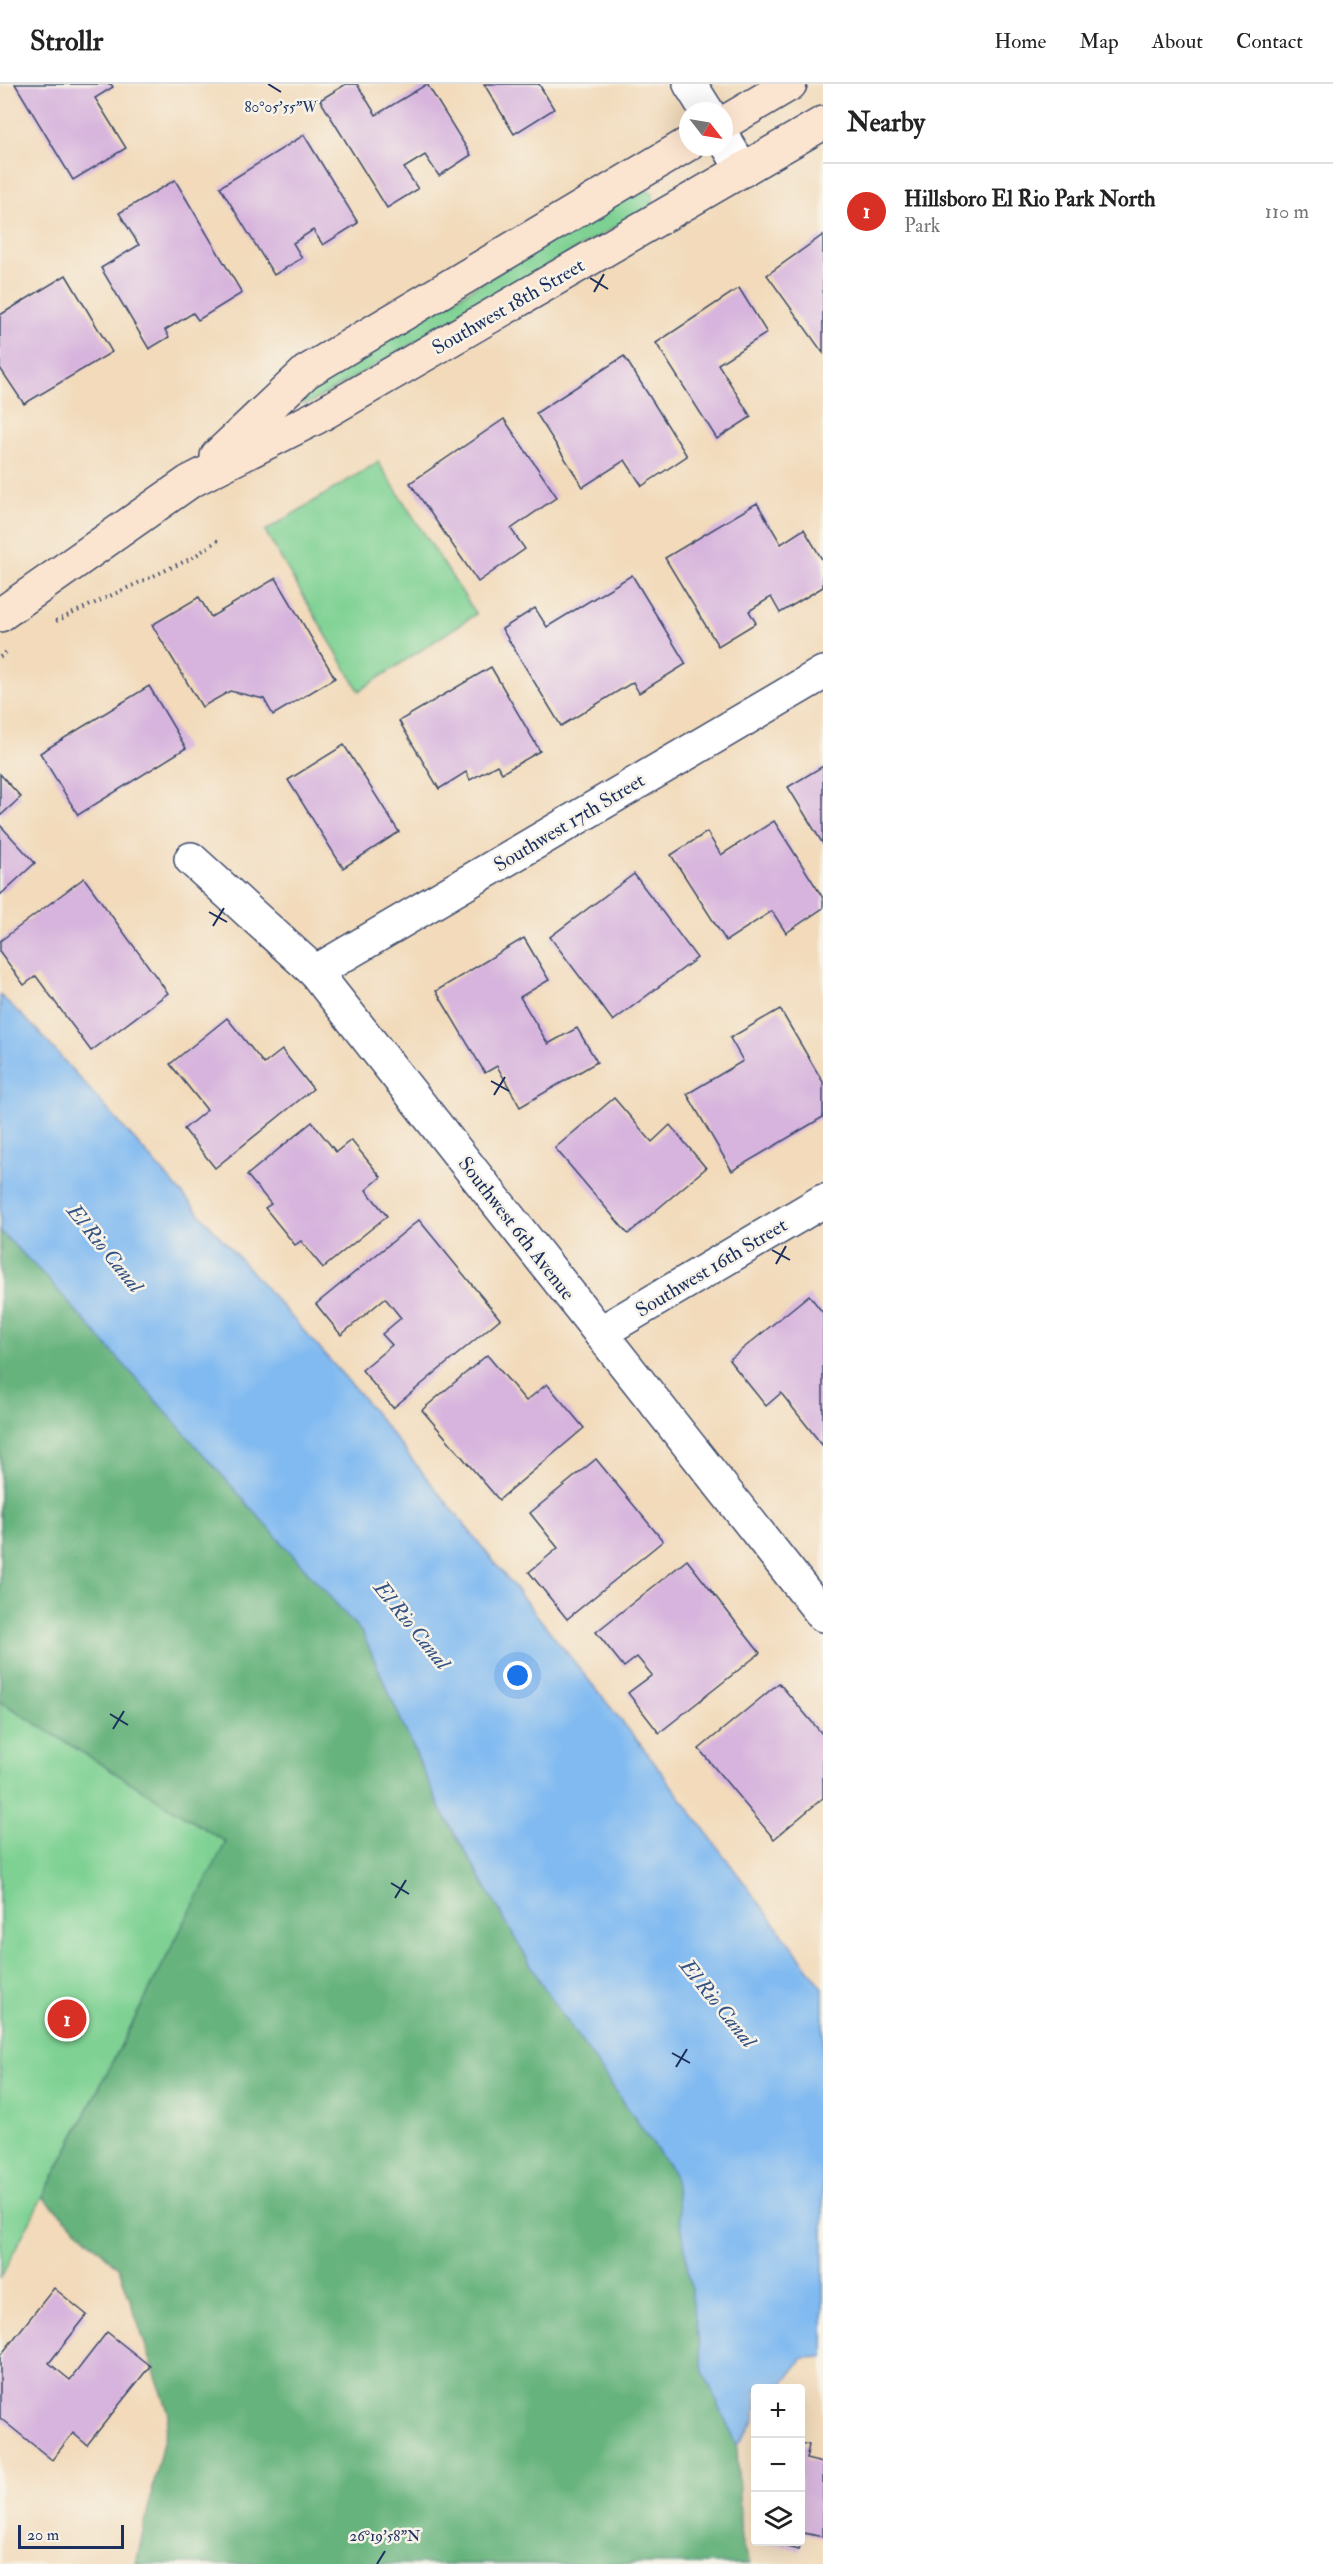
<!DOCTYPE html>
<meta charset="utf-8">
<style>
body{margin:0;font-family:"IM FELL Double Pica",serif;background:#f6f6f6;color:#222}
.controls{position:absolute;right:18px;bottom:18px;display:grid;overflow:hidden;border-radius:6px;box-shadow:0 6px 24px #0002}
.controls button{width:54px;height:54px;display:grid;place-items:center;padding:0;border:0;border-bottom:2px solid #e0e0e0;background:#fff;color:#222;font:30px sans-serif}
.compass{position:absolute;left:679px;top:18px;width:54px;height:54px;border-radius:50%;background:#fff;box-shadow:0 6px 24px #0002;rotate:121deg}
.scale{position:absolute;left:18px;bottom:15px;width:106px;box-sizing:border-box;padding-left:6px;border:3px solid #1b2f5e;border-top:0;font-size:16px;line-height:21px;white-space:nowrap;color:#1b2f5e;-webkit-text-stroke:4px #f7f3e8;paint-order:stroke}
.you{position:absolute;left:518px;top:1592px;width:21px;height:21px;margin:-15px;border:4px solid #fff;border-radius:50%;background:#1a73e8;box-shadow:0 0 0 9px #1a73e833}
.badge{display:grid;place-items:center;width:39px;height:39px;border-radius:50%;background:#d93025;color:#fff;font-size:20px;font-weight:700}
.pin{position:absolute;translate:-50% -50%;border:3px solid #fff;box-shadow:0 2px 6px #0006}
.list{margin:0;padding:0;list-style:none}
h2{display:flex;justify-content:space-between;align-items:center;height:78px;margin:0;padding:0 24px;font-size:26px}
h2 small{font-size:20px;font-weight:400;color:#767676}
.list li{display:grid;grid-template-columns:39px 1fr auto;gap:18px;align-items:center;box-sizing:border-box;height:96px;padding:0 24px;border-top:2px solid #e0e0e0}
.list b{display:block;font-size:22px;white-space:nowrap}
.list p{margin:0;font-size:20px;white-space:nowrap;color:#767676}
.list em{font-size:20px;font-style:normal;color:#767676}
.icon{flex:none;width:33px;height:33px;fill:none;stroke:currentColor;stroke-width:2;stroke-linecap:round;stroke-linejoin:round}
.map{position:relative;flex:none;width:823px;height:2480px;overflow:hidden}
header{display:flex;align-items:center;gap:36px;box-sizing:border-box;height:84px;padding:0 30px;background:#fff;border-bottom:2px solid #e0e0e0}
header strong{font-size:28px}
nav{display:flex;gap:33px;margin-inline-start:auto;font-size:21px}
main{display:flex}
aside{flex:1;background:#fff}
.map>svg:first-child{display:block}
</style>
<header>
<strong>Strollr</strong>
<nav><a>Home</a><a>Map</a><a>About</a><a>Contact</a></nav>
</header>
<main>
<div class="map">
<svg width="823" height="2480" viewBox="0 0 823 2480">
<rect width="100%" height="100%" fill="#f7f3e8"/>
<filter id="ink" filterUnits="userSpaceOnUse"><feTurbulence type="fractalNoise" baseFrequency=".0167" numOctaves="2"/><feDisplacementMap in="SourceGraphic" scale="12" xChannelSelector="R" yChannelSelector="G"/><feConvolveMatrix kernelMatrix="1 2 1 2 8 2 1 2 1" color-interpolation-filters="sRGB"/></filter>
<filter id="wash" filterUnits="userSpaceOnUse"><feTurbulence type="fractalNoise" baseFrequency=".008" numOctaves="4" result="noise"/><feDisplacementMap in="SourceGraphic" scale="24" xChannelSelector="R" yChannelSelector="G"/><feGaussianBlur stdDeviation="1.35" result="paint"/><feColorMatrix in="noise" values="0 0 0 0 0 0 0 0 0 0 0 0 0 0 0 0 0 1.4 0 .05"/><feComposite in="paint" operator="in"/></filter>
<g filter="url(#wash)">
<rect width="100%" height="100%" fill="#f2daba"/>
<g fill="#7ed193" stroke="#4c8078" stroke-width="1.5">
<polygon points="642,103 653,109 653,121 310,319 304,320 298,316 300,307"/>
<polygon points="378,378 476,530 359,607 265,447"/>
<polygon points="0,1617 226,1758 0,2195"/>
</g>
<polygon fill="#66b37d" stroke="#40716e" stroke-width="1.5" points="0,1147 47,1194 363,1550 439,1722 546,1907 674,2090 703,2287 737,2361 741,2456 749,2480 136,2480 169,2330 119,2184 43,2113 226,1758 0,1617"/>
<polygon fill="#80baf1" stroke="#4e74a8" stroke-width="1.5" points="0,911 36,945 358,1308 644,1665 823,1904 823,2273 803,2274 780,2304 756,2304 755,2337 737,2361 703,2287 674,2090 546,1907 439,1722 363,1550 47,1194 0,1147"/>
<g id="blocks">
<g fill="#d7b4dd">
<polygon points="15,0 111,0 113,3 95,14 126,64 73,96"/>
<polygon points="346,0 357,0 376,31 427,0 471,71 439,92 425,71 404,84 418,105 387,124 320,16"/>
<polygon points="484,0 539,0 554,25 514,50"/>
<polygon points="304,51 358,139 323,161 313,146 293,159 302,174 274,191 220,103"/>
<polygon points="175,96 242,209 198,236 193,229 165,246 169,253 149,265 101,184 139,161 119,129"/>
<polygon points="823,151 823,269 767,191"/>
<polygon points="66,191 112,268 24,320 0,284 0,231"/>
<polygon points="739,204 767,249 718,280 751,333 717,355 656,259"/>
<polygon points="624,272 687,372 642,402 625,376 583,403 536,329"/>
<polygon points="504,335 557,413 511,445 525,465 478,498 410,399"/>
<polygon points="757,419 781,460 804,445 823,477 823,503 780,529 771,513 749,527 756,539 718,562 665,474"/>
<polygon points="632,491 686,580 639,609 633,598 561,642 502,545 535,524 547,543"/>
<polygon points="276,494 335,594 273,631 264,615 230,607 202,623 152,541 199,513 211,533"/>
<polygon points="491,583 540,667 502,689 497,681 470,696 466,688 439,705 399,637"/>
<polygon points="149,602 186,664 78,731 40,669"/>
<polygon points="344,661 399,748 343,784 288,696"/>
<polygon points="823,682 823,760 788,703"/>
<polygon points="0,690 21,713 0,732"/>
<polygon points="774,737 823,814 823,824 786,849 772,827 726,857 671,771 707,748 721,771"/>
<polygon points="0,741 35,779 0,811"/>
<polygon points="634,790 697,874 613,937 550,853"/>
<polygon points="84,794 168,909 91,967 36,892 24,901 0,868 0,857"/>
<polygon points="524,854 549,896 520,913 548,960 577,944 597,978 520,1023 497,982 485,989 436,907"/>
<polygon points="780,925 823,998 823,1033 732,1087 687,1010 743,977 730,954"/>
<polygon points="227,934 264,980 282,966 313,1005 215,1084 184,1045 207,1026 170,980"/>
<polygon points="614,1014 652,1058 670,1041 706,1084 628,1150 555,1064"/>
<polygon points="312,1038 336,1068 351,1056 381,1093 366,1106 387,1132 323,1184 301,1157 295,1161 265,1124 271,1120 247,1091"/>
<polygon points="419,1136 500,1235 393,1324 362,1286 392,1261 382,1250 401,1234 385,1214 341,1251 316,1220"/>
<polygon points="809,1211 823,1229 823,1362 781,1309 766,1322 729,1276"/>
<polygon points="487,1271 526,1317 547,1300 584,1344 499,1416 422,1326"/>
<polygon points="596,1375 663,1457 567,1535 529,1488 558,1464 530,1429"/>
<polygon points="687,1476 760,1569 659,1649 628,1609 652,1591 637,1573 624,1583 596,1548"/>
<polygon points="779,1599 823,1651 823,1714 774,1755 699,1665"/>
<polygon points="54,2204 87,2231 49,2279 70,2296 107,2248 150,2282 87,2361 73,2349 52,2376 0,2334 0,2272"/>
<polygon points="800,2359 809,2361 806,2375 823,2379 823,2453 804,2449 799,2466 766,2458 800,2458"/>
</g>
</g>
</g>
<g filter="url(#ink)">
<use href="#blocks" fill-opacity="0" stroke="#3b496c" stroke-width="1.5"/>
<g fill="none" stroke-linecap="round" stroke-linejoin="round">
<defs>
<g id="minor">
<polyline points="690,0 707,27"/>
<polyline points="724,55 743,86"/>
<polyline points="191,775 315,888 823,1531"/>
<polyline points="315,888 823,589"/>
<polyline points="600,1249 823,1117"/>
</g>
<g id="secondary">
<polyline points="724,39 790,0"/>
<polyline points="217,372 306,288 688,60"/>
<polyline points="0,531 189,398 317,333 823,39"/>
</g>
</defs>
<use href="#minor" stroke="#3b496c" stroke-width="36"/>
<use href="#secondary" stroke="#3b496c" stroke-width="36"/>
<g stroke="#3b496c" stroke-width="4" stroke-dasharray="1.5 4.5" stroke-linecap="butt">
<polyline points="56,537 192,474 220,455"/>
<polyline points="0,573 9,566"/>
</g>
<use href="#minor" stroke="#fff" stroke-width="33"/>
<use href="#secondary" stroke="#fce5d0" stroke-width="33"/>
</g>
</g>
<path fill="none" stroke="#1b2f5e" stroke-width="2" d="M268 0 281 8M590 194 608 205M594 208 604 190M209 828 227 838M213 842 224 824M491 997 509 1007M494 1011 505 993M772 1166 790 1176M776 1180 786 1162M110 1630 128 1641M113 1645 124 1627M391 1799 409 1810M395 1814 406 1796M672 1969 690 1979M676 1983 687 1965M377 2480 385 2467"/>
<g text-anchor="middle" stroke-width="5" stroke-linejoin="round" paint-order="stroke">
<g font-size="20" fill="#1b2f5e" stroke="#f7f3e8">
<text transform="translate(508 222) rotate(-30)" y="7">Southwest 18th Street</text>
<text transform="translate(569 738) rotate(-31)" y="7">Southwest 17th Street</text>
<text transform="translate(517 1144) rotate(52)" y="7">Southwest 6th Avenue</text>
<text transform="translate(711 1183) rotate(-31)" y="7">Southwest 16th Street</text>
</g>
<g font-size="21" font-style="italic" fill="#345283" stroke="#f7f3e8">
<text transform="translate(105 1164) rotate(51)" y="7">El Rio Canal</text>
<text transform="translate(412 1541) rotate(51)" y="7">El Rio Canal</text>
<text transform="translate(718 1919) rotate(51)" y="7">El Rio Canal</text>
</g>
</g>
<g font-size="15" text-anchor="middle" fill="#1b2f5e" stroke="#f7f3e8" stroke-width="5" stroke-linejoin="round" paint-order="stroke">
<text x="281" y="28">80°05'55"W</text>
<text x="385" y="2457">26°19'58"N</text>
</g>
</svg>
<div class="controls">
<button>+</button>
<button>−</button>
<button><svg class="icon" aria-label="layers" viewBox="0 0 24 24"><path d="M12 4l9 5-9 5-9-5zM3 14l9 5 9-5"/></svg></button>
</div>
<svg class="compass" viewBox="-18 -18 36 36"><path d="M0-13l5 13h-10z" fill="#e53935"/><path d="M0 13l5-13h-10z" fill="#767676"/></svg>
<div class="scale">20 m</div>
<div class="you"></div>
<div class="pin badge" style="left:67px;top:1935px">1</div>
</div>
<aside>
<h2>Nearby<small></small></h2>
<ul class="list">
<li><span class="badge">1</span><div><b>Hillsboro El Rio Park North</b><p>Park</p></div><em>110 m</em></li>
</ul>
</aside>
</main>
